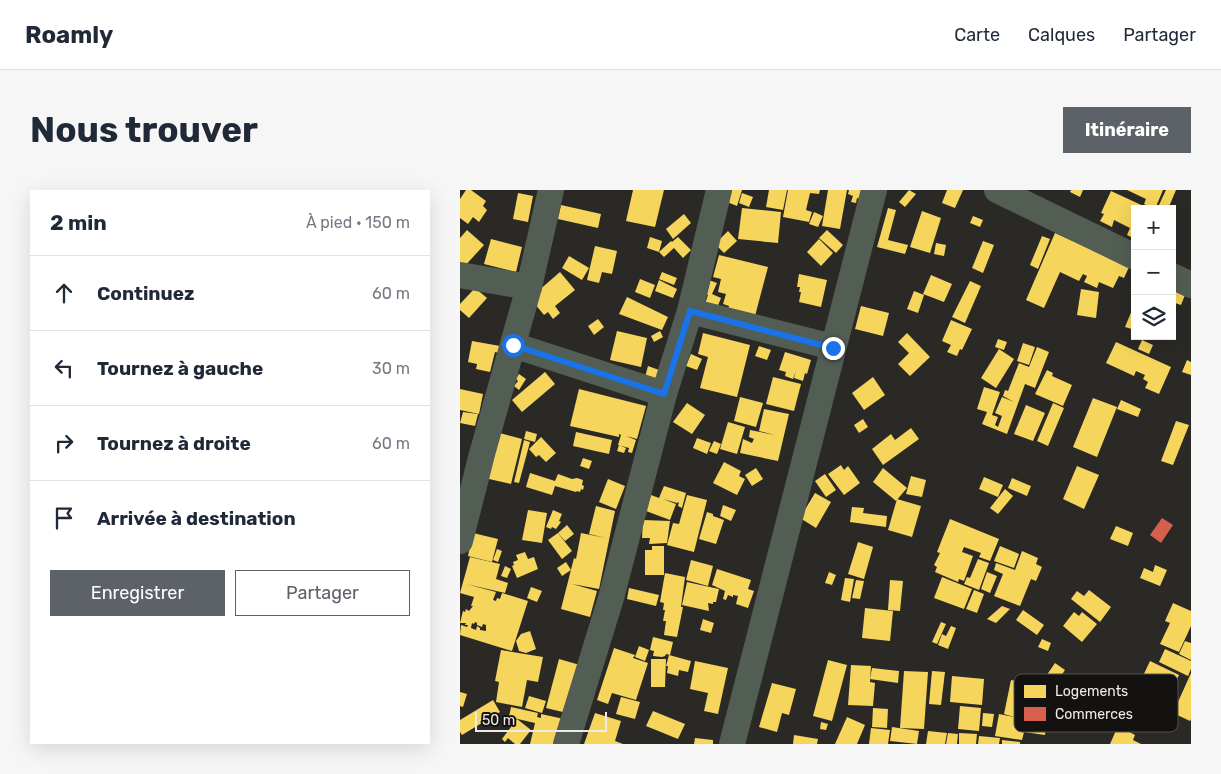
<!DOCTYPE html>
<html lang="fr">
<meta charset="utf-8">
<style>
body{margin:0;font-family:Rubik,sans-serif;background:#f6f6f7;color:#1f2937}
.controls{position:absolute;right:15px;top:15px;display:grid;overflow:hidden;border-radius:0px;box-shadow:0 5px 20px #0002}
.controls button{width:45px;height:45px;display:grid;place-items:center;padding:0;border:0;border-bottom:1px solid #e0e1e3;background:#fff;color:#1f2937;font:25px sans-serif}
.scale{position:absolute;left:15px;bottom:12px;width:132px;box-sizing:border-box;padding-left:5px;border:2px solid #edeae7;border-top:0;font-size:14px;line-height:18px;white-space:nowrap;color:#edeae7;-webkit-text-stroke:4px #141210;paint-order:stroke}
.stop{position:absolute;width:15px;height:15px;margin:-11px;border:4px solid #1a73e8;border-radius:50%;background:#fff}
.stop.end{background:#1a73e8;border-color:#fff;box-shadow:0 1px 5px #0008}
.list{margin:0;padding:0;list-style:none}
h2{display:flex;justify-content:space-between;align-items:center;height:65px;margin:0;padding:0 20px;font-size:21px}
h2 small{font-size:16px;font-weight:400;color:#747a83}
.list li{display:grid;grid-template-columns:32px 1fr auto;gap:15px;align-items:center;box-sizing:border-box;height:75px;padding:0 20px;border-top:1px solid #e0e1e3}
.list b{display:block;font-size:19px;white-space:nowrap}
.list em{font-size:16px;font-style:normal;color:#747a83}
.actions{display:flex;gap:10px;padding:15px 20px}
.actions a{flex:1;padding:11px 0;border:1px solid #5d6168;border-radius:0px;text-align:center;font-size:18px;color:#5d6168}
.actions .main{background:#5d6168;color:#fff}
.icon{flex:none;width:28px;height:28px;fill:none;stroke:currentColor;stroke-width:2;stroke-linecap:round;stroke-linejoin:round}
.map{position:relative;flex:none;width:731px;height:554px;overflow:hidden;border-radius:0px}
header{display:flex;align-items:center;gap:30px;box-sizing:border-box;height:70px;padding:0 25px;background:#fff;border-bottom:1px solid #e0e1e3}
header strong{font-size:24px}
nav{display:flex;gap:28px;margin-inline-start:auto;font-size:18px}
.intro{display:flex;align-items:center;justify-content:space-between;box-sizing:border-box;height:120px;padding:0 30px}
h1{margin:0;font-size:35px}
.button{padding:12px 22px;border-radius:0px;background:#5d6168;color:#fff;font-size:18px;font-weight:700}
main{display:flex;gap:30px;padding:0 30px}
aside{flex:1;background:#fff;border-radius:0px;box-shadow:0 5px 20px #0002}
.map>svg:first-child{display:block}
</style>
<header>
<strong>Roamly</strong>
<nav><a>Carte</a><a>Calques</a><a>Partager</a></nav>
</header>
<div class="intro"><h1>Nous trouver</h1><a class="button">Itinéraire</a></div>
<main>
<aside>
<h2>2 min<small>À pied · 150 m</small></h2>
<ul class="list">
<li><svg class="icon" aria-label="ahead" viewBox="0 0 24 24"><path d="M12 20V5M6 11l6-6 6 6"/></svg><div><b>Continuez</b></div><em>60 m</em></li>
<li><svg class="icon" aria-label="left" viewBox="0 0 24 24"><path d="M17 20v-9H6M10 6l-5 5 5 5"/></svg><div><b>Tournez à gauche</b></div><em>30 m</em></li>
<li><svg class="icon" aria-label="right" viewBox="0 0 24 24"><path d="M7 20v-9h11M14 6l5 5-5 5"/></svg><div><b>Tournez à droite</b></div><em>60 m</em></li>
<li><svg class="icon" aria-label="arrive" viewBox="0 0 24 24"><path d="M6 21V4h12l-3 4 3 4H6"/></svg><div><b>Arrivée à destination</b></div></li>
</ul>
<div class="actions"><a class="main">Enregistrer</a><a>Partager</a></div>
</aside>
<div class="map">
<svg width="731" height="554" viewBox="0 0 731 554">
<rect width="100%" height="100%" fill="#2b2926"/>
<g fill="#f6d55c" fill-rule="evenodd">
<polygon points="6,0 11,0 26,11 23,16 27,20 19,32 13,27 8,34 0,28 0,9"/>
<polygon points="173,0 204,0 195,37 166,31"/>
<polygon points="271,0 282,0 277,16 267,12"/>
<polygon points="309,0 327,0 323,20 306,17"/>
<polygon points="328,0 360,0 359,4 350,3 346,20 352,22 349,32 323,27"/>
<polygon points="368,0 387,0 380,39 362,36"/>
<polygon points="389,0 403,0 400,9 397,8 396,13 391,12 393,6 388,4"/>
<polygon points="449,0 456,4 445,17 439,12"/>
<polygon points="487,0 503,0 495,18 482,13"/>
<polygon points="611,0 623,0 620,7 610,2"/>
<polygon points="667,0 703,0 695,19 684,14 686,9"/>
<polygon points="706,0 716,0 708,19 701,19 698,17"/>
<polygon points="651,1 690,19 675,19 675,49 667,45 670,38 654,30 652,37 640,31 644,24 641,23"/>
<polygon points="58,3 73,6 68,32 53,29"/>
<polygon points="282,3 293,7 289,17 279,13"/>
<polygon points="101,15 141,24 138,38 98,29"/>
<polygon points="282,18 321,22 318,53 278,49"/>
<polygon points="428,18 436,20 428,50 448,55 445,64 417,57"/>
<polygon points="462,21 481,28 470,63 450,57"/>
<polygon points="354,22 363,26 358,37 349,34"/>
<polygon points="224,24 231,33 213,49 206,39"/>
<polygon points="513,26 523,30 520,37 510,33"/>
<polygon points="7,40 24,55 3,78 0,76 0,48"/>
<polygon points="367,40 383,55 376,63 359,48"/>
<polygon points="268,41 277,51 264,63 255,54"/>
<polygon points="595,43 669,77 664,88 659,86 653,98 639,92 637,98 624,92 627,86 623,84 619,91 600,82 584,118 566,110"/>
<polygon points="582,46 590,49 578,79 570,75"/>
<polygon points="190,47 202,51 199,62 187,58"/>
<polygon points="218,47 231,60 223,68 214,58 204,67 199,62 211,51 212,52"/>
<polygon points="31,49 62,57 56,82 24,74"/>
<polygon points="359,49 373,63 361,76 347,62"/>
<polygon points="523,51 534,55 523,83 512,78"/>
<polygon points="476,53 486,55 484,66 474,64"/>
<polygon points="135,56 157,61 152,84 142,82 139,93 127,90"/>
<polygon points="259,65 308,77 295,126 268,120 269,116 263,114 266,104 258,102 261,89 253,87"/>
<polygon points="109,66 129,78 122,90 102,78"/>
<polygon points="100,82 115,100 95,116 100,123 93,129 88,122 84,125 70,108"/>
<polygon points="202,82 217,88 214,95 199,89"/>
<polygon points="339,84 367,90 361,117 339,112 341,102 339,102 340,97 337,97"/>
<polygon points="471,85 492,94 484,112 463,104"/>
<polygon points="180,89 195,95 190,108 175,102"/>
<polygon points="246,89 257,93 252,104 261,108 257,118 245,114 248,105 240,102"/>
<polygon points="199,90 217,99 213,108 195,101"/>
<polygon points="510,91 521,96 505,133 492,127"/>
<polygon points="15,98 27,108 9,128 0,120 0,114"/>
<polygon points="621,99 639,102 636,128 617,125"/>
<polygon points="454,101 464,105 458,123 447,119"/>
<polygon points="715,101 725,105 721,115 712,112"/>
<polygon points="167,107 208,127 202,140 159,124"/>
<polygon points="675,113 675,140 665,137"/>
<polygon points="401,116 429,123 423,146 395,139"/>
<polygon points="138,129 144,137 134,145 128,136"/>
<polygon points="491,130 512,139 502,160 500,159 497,166 487,162 491,155 482,151"/>
<polygon points="157,141 187,148 181,177 150,170"/>
<polygon points="200,141 203,147 194,152 191,146"/>
<polygon points="243,143 290,155 277,207 240,198 248,167 238,164"/>
<polygon points="447,143 470,167 450,186 438,174 449,163 438,152"/>
<polygon points="538,149 547,152 544,160 535,157"/>
<polygon points="682,150 693,155 689,164 678,159"/>
<polygon points="12,151 40,156 39,163 35,162 30,182 16,179 17,174 8,172"/>
<polygon points="656,152 711,177 699,204 685,198 688,192 683,189 685,185 676,181 674,186 646,173"/>
<polygon points="563,153 575,157 569,175 557,171"/>
<polygon points="299,156 311,160 307,170 295,166"/>
<polygon points="577,157 589,162 575,198 565,194 547,244 522,234 527,222 517,219 524,197 540,202 532,225 538,227 535,235 538,237 542,226 535,223 542,207 554,212 543,206 545,200 548,201 559,173 569,177"/>
<polygon points="539,159 554,169 536,198 521,188"/>
<polygon points="325,162 351,170 347,184 345,183 343,191 334,188 336,181 333,189 325,186 326,182 319,180"/>
<polygon points="231,164 242,169 237,180 226,176"/>
<polygon points="727,170 731,172 731,185 722,182"/>
<polygon points="188,176 199,180 195,191 185,187"/>
<polygon points="587,180 593,183 592,186 612,195 603,216 575,204"/>
<polygon points="85,182 95,194 62,222 52,210"/>
<polygon points="59,184 66,189 59,200 54,196 58,191 56,189"/>
<polygon points="313,187 341,194 334,221 306,214"/>
<polygon points="413,187 425,205 404,220 392,203"/>
<polygon points="0,199 23,204 19,224 0,220"/>
<polygon points="119,199 186,216 177,249 166,246 176,250 172,263 168,262 169,258 158,255 161,245 159,244 159,247 110,236"/>
<polygon points="280,207 303,213 296,237 274,231"/>
<polygon points="633,208 657,217 637,267 613,257"/>
<polygon points="661,210 681,219 678,227 657,219"/>
<polygon points="227,213 245,225 232,244 213,232"/>
<polygon points="593,213 604,218 588,256 577,251"/>
<polygon points="566,215 585,223 573,251 554,244"/>
<polygon points="304,219 329,224 318,271 280,263 283,249 292,253 294,249 289,247 290,240 315,245 299,241"/>
<polygon points="3,222 18,224 15,236 0,233"/>
<polygon points="403,229 408,237 399,243 394,235"/>
<polygon points="716,231 729,235 713,275 701,271"/>
<polygon points="268,232 285,237 277,264 260,259"/>
<polygon points="451,238 459,249 423,275 412,259 431,244 435,250"/>
<polygon points="32,241 62,249 51,294 29,289"/>
<polygon points="66,241 77,244 75,252 64,249"/>
<polygon points="116,242 152,250 149,264 113,256"/>
<polygon points="81,247 96,263 86,272 79,265 76,267 69,259"/>
<polygon points="237,248 251,253 247,264 233,258"/>
<polygon points="64,250 70,252 59,293 54,292"/>
<polygon points="254,251 261,254 257,264 249,261"/>
<polygon points="159,255 166,258 164,263 157,261"/>
<polygon points="123,268 132,271 129,279 120,276"/>
<polygon points="264,272 281,281 279,286 285,289 277,305 253,293"/>
<polygon points="381,275 384,280 388,276 400,293 384,305 368,284"/>
<polygon points="617,276 639,285 624,319 603,309"/>
<polygon points="296,278 303,289 292,296 285,285"/>
<polygon points="423,278 447,298 436,311 413,292"/>
<polygon points="70,283 95,291 98,284 112,289 117,288 123,290 122,295 124,296 123,300 121,299 120,302 117,301 116,302 95,296 92,305 66,297"/>
<polygon points="365,284 376,300 366,307 355,291"/>
<polygon points="451,286 466,290 462,307 446,304"/>
<polygon points="524,287 543,295 538,307 519,299"/>
<polygon points="552,288 571,296 567,306 548,298"/>
<polygon points="148,289 165,296 156,319 139,312"/>
<polygon points="204,296 226,303 222,318 218,316 219,312 217,313 203,309 216,314 210,330 186,321 191,305 199,308"/>
<polygon points="545,299 553,306 538,324 530,318"/>
<polygon points="355,303 371,312 356,338 340,328"/>
<polygon points="227,305 247,310 234,362 207,355 213,333 219,334"/>
<polygon points="437,309 461,316 452,347 428,340"/>
<polygon points="263,315 276,320 271,331 260,326"/>
<polygon points="136,316 155,321 139,399 112,394 137,401 130,427 101,419 114,368 116,369 121,343 146,348 129,344"/>
<polygon points="392,317 404,318 403,323 427,326 426,337 390,332"/>
<polygon points="68,320 87,323 82,353 62,350"/>
<polygon points="93,320 102,324 99,331 101,332 96,339 92,337 91,339 86,337"/>
<polygon points="247,322 253,324 253,326 264,330 256,354 239,349"/>
<polygon points="490,329 539,349 530,371 519,367 521,363 504,357 502,362 513,366 504,391 499,389 498,392 475,382 477,377 474,375 480,363 477,362"/>
<polygon points="183,330 210,331 207,353 189,354 190,348 182,348"/>
<polygon points="107,335 114,344 105,351 98,343"/>
<polygon points="656,336 673,343 668,356 650,349"/>
<polygon points="13,343 38,349 32,372 8,366"/>
<polygon points="98,343 112,361 102,369 88,350"/>
<polygon points="398,352 413,357 404,389 388,384"/>
<polygon points="192,356 204,356 204,385 185,385 185,360 192,360"/>
<polygon points="540,356 559,364 554,378 534,371"/>
<polygon points="37,359 42,361 38,372 33,370"/>
<polygon points="562,361 578,368 576,374 582,377 576,391 571,389 560,416 534,406 543,384 534,380 536,373 555,380"/>
<polygon points="65,362 68,369 74,367 78,379 57,388 52,376 54,375 53,372 58,370 56,365"/>
<path d="M10 367 40 374 36 389 48 393 45 403 6 394 36 402 33 410 36 411 37 408 40 409 42 403 68 411 52 461 0 445 1 435 7 437 8 435H5L6 433H0L3 421 5 422 6 419 9 421 13 416H11L14 407 0 403ZM15 432 17 433V435L22 437 23 434 26 435V441L20 440V438L17 436 16 440 11 438 12 433 14 434Z"/>
<polygon points="518,369 529,373 519,400 504,394 507,387 510,388"/>
<polygon points="231,370 253,376 248,396 226,390"/>
<polygon points="106,372 111,380 102,386 97,378"/>
<polygon points="695,375 707,380 700,396 680,388 684,378 693,382"/>
<polygon points="45,376 51,379 47,388 41,386"/>
<polygon points="257,379 291,390 288,399 294,401 288,418 276,414 278,406 273,405 273,407 268,405 266,410 263,409 265,401 252,395"/>
<polygon points="369,382 376,385 372,395 365,393"/>
<polygon points="527,382 537,386 530,403 521,399"/>
<polygon points="205,383 225,387 221,417 223,417 217,447 204,445 206,431 203,431 205,420 203,420 204,413 200,412"/>
<polygon points="482,387 512,399 504,419 474,408"/>
<polygon points="385,388 394,389 390,412 381,410"/>
<polygon points="396,390 404,391 400,409 392,408"/>
<polygon points="430,390 443,391 440,421 428,420"/>
<polygon points="227,392 259,399 256,412 253,412 253,414 248,413 249,421 222,415"/>
<polygon points="71,397 82,401 77,412 67,408"/>
<polygon points="169,398 199,405 196,416 167,409"/>
<polygon points="514,400 524,404 517,423 506,419"/>
<polygon points="629,400 651,417 640,432 611,409 617,401 624,406"/>
<polygon points="713,413 731,421 731,436 719,462 700,454 710,433 705,431"/>
<polygon points="542,416 550,419 536,433 527,429"/>
<polygon points="405,418 433,421 430,451 402,448"/>
<polygon points="563,420 584,435 577,445 556,430"/>
<polygon points="614,422 619,426 622,422 637,434 622,452 603,436"/>
<polygon points="243,429 254,433 251,443 240,440"/>
<polygon points="481,432 486,434 477,454 472,452"/>
<polygon points="491,436 496,438 488,459 478,455 482,444 486,446"/>
<polygon points="70,441 76,459 66,463 59,461 56,451 61,444"/>
<polygon points="193,447 213,452 210,465 206,464 205,466 202,467 193,466 194,461 190,460"/>
<polygon points="582,449 591,453 588,461 578,457"/>
<polygon points="725,451 731,453 731,470 719,464"/>
<polygon points="179,456 189,460 185,471 175,467"/>
<polygon points="154,458 175,465 173,468 188,473 176,510 152,503 148,514 137,510"/>
<polygon points="705,459 731,471 731,479 728,486 699,472"/>
<polygon points="41,460 83,467 78,492 67,490 62,517 36,512 39,492 35,491"/>
<polygon points="209,465 231,471 228,482 219,480 218,486 207,483 208,476 206,476"/>
<polygon points="99,469 120,475 107,523 86,518"/>
<polygon points="191,469 206,469 205,497 191,497"/>
<polygon points="368,470 387,475 372,531 353,526"/>
<polygon points="235,471 268,478 258,524 244,521 248,503 230,499"/>
<polygon points="690,471 719,485 705,515 676,501"/>
<polygon points="595,473 605,480 594,496 584,489"/>
<polygon points="391,475 411,476 410,492 415,493 413,516 388,515"/>
<polygon points="412,478 439,481 438,493 410,489"/>
<polygon points="444,481 468,482 464,539 440,538"/>
<polygon points="472,481 485,482 481,515 469,514"/>
<polygon points="731,483 731,529 730,531 713,523"/>
<polygon points="492,486 524,489 522,515 490,512"/>
<polygon points="551,490 572,494 566,525 587,529 585,545 564,542 562,550 535,546 539,524 554,527 544,524"/>
<polygon points="312,493 336,499 329,525 322,523 317,542 299,537"/>
<polygon points="0,502 7,504 3,517 0,516"/>
<polygon points="69,506 86,511 82,523 65,518"/>
<polygon points="161,507 180,512 175,529 156,524"/>
<polygon points="33,510 40,522 2,545 0,542 0,530"/>
<polygon points="500,516 521,518 519,541 498,539"/>
<polygon points="51,517 78,523 77,527 81,528 81,524 104,529 98,554 70,554 75,533 49,527"/>
<polygon points="413,518 428,519 427,538 412,537"/>
<polygon points="193,521 225,534 218,549 186,536"/>
<polygon points="135,523 161,531 155,551 163,554 124,554"/>
<polygon points="523,523 534,524 532,537 522,536"/>
<polygon points="387,527 405,535 397,554 375,554"/>
<polygon points="57,529 71,540 60,554 55,554 48,548 45,552 42,549"/>
<polygon points="361,532 368,534 366,540 360,539"/>
<polygon points="658,536 675,545 673,550 681,554 650,554"/>
<polygon points="432,537 459,541 457,554 430,551"/>
<polygon points="411,538 430,540 428,554 409,554"/>
<polygon points="468,541 487,543 485,554 466,554"/>
<polygon points="488,543 498,544 497,554 486,554"/>
<polygon points="499,543 517,544 516,554 499,554"/>
<polygon points="334,545 358,549 357,554 333,554"/>
<polygon points="519,546 540,548 539,554 518,554"/>
<polygon points="235,548 253,550 253,554 234,554"/>
<polygon points="542,550 560,552 560,554 542,554"/>
</g>
<polygon fill="#d6604d" points="702,328 713,335 701,353 690,345"/>
<g fill="none" stroke-linecap="round" stroke-linejoin="round">
<g stroke="#525e54" stroke-width="26">
<polyline points="537,0 675,67"/>
<polyline points="0,85 69,97"/>
<polyline points="712,86 731,95"/>
<polyline points="230,121 373,157"/>
<polyline points="53,155 204,204"/>
<polyline points="0,351 22,264 69,97 91,0"/>
<polyline points="106,554 151,408 204,204 230,121 259,0"/>
<polyline points="272,554 414,0"/>
</g>
</g>
<g fill="none" stroke-linecap="round" stroke-linejoin="round">
<polyline stroke="#1a73e8" stroke-width="6" points="53,155 204,204 230,121 373,158"/>
</g>
<rect x="554" y="484" width="164" height="58" rx="8" fill="#141210" stroke="#555350" stroke-width="1"/>
<rect x="564" y="495" width="22" height="13" fill="#f6d55c"/>
<rect x="564" y="517" width="22" height="14" fill="#d6604d"/>
<g font-size="14" fill="#edeae7">
<text x="595" y="506">Logements</text>
<text x="595" y="529">Commerces</text>
</g>
</svg>
<div class="controls">
<button>+</button>
<button>−</button>
<button><svg class="icon" aria-label="layers" viewBox="0 0 24 24"><path d="M12 4l9 5-9 5-9-5zM3 14l9 5 9-5"/></svg></button>
</div>
<div class="scale">50 m</div>
<div class="stop" style="left:53px;top:155px"></div>
<div class="stop end" style="left:373px;top:158px"></div>
</div>
</main>
